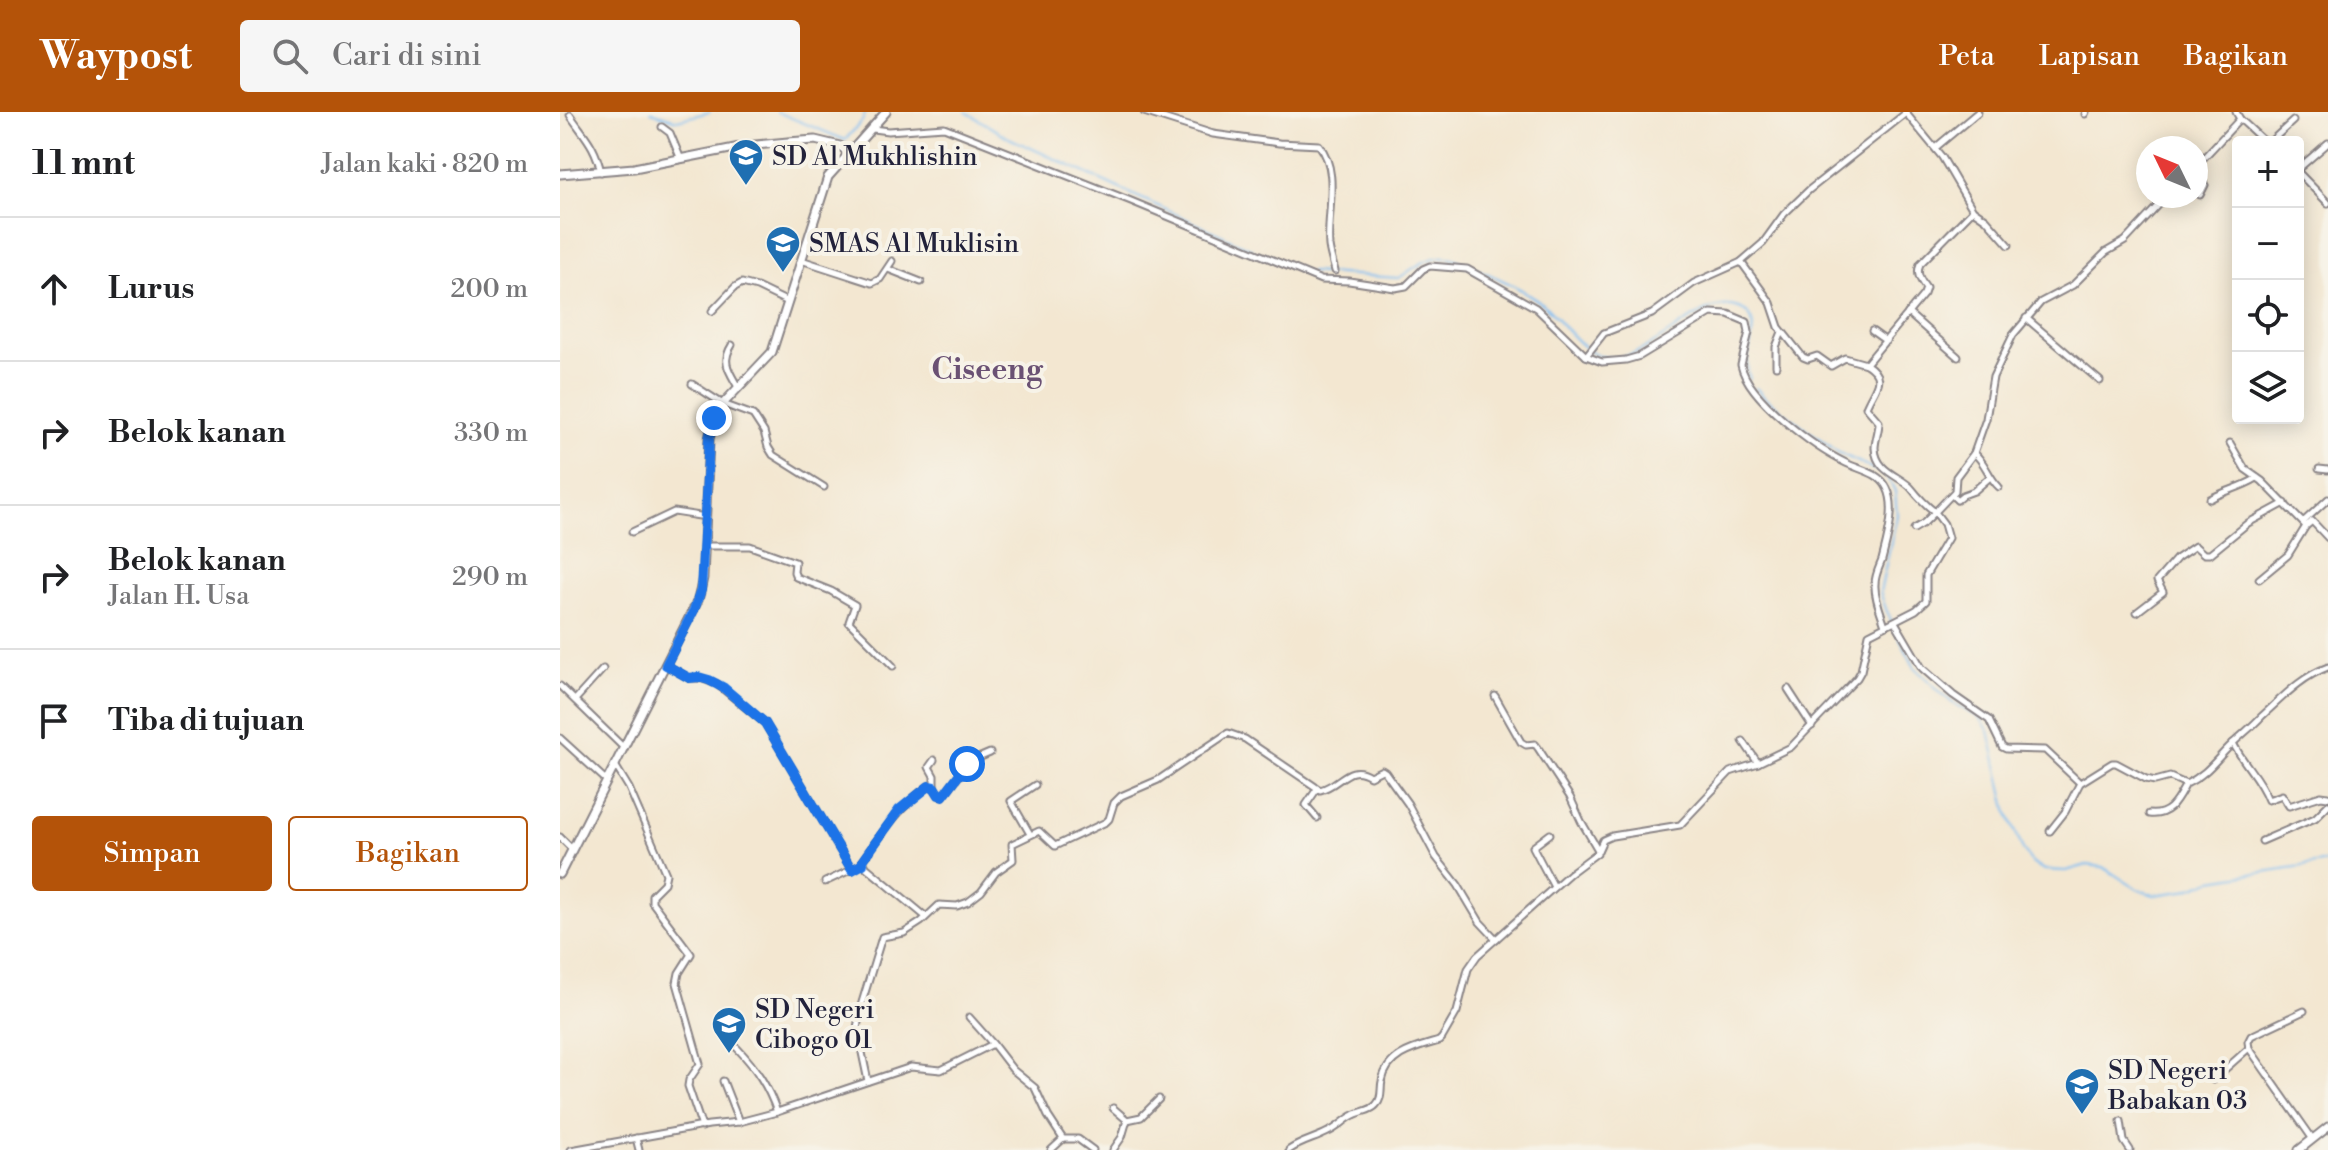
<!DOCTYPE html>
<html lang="id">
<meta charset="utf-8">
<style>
body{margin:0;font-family:"Libre Bodoni",serif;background:#f6f6f6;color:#202124}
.controls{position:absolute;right:24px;top:24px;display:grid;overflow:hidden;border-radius:8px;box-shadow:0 4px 20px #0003}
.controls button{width:72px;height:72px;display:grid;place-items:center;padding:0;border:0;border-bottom:2px solid #e0e0e0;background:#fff;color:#202124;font:40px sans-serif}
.compass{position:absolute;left:1576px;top:24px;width:72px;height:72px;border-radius:50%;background:#fff;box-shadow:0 4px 20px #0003;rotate:313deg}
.stop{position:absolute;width:24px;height:24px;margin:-18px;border:6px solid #1a73e8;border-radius:50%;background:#fff}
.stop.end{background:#1a73e8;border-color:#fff;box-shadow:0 2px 8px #0008}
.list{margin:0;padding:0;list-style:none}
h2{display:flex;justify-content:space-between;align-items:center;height:104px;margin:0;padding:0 32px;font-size:34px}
h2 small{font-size:26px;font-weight:400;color:#757577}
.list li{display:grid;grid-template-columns:52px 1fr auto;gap:24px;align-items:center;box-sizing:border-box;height:144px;padding:0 32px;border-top:2px solid #e0e0e0}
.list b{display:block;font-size:30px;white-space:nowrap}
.list p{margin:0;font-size:26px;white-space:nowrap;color:#757577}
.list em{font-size:26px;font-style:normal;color:#757577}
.actions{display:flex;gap:16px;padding:24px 32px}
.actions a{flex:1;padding:18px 0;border:2px solid #b45309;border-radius:8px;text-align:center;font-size:28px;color:#b45309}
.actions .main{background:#b45309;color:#fff}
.icon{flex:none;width:44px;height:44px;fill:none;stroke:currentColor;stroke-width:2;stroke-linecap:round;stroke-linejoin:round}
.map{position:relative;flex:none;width:1768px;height:1038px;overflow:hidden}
header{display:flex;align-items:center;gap:48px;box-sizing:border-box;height:112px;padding:0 40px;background:#b45309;color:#fff}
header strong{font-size:38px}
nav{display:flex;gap:44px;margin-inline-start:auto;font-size:28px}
.search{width:560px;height:72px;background:#f6f6f6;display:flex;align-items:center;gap:20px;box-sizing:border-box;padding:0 28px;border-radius:8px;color:#757577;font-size:30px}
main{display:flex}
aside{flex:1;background:#fff}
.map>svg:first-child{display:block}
</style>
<header>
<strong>Waypost</strong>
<div class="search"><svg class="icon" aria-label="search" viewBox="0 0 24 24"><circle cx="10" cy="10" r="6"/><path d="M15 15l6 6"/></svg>Cari di sini</div>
<nav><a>Peta</a><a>Lapisan</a><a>Bagikan</a></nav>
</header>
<main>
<aside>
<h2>11 mnt<small>Jalan kaki · 820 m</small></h2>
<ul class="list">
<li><svg class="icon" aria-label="ahead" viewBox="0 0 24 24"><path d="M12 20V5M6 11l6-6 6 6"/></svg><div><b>Lurus</b></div><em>200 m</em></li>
<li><svg class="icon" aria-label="right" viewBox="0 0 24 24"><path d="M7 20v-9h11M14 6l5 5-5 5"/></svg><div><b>Belok kanan</b></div><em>330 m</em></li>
<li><svg class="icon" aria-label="right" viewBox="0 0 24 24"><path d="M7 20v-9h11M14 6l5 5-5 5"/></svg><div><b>Belok kanan</b><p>Jalan H. Usa</p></div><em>290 m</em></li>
<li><svg class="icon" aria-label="arrive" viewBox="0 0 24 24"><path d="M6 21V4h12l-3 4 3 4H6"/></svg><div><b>Tiba di tujuan</b></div></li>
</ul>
<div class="actions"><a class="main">Simpan</a><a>Bagikan</a></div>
</aside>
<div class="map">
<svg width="1768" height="1038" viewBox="0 0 1768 1038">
<rect width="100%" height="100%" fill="#f7f3e8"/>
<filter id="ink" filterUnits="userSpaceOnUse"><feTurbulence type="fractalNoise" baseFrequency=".0125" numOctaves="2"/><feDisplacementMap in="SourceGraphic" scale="16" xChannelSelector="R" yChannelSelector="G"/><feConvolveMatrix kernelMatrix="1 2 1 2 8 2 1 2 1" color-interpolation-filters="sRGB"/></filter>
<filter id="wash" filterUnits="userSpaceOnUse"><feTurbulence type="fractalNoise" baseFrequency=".006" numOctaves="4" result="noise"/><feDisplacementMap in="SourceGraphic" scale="32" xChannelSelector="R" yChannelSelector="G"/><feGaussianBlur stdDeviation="1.8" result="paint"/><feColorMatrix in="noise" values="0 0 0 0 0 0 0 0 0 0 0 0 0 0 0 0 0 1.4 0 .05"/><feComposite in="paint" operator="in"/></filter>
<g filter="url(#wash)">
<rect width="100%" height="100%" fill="#f3e7d1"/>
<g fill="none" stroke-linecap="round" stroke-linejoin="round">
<g stroke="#7dbdf2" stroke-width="2">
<polyline points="91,0 117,8 150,0"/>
<polyline points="217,0 285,28 302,9 306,0"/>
<polyline points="406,0 449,26 692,137"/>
<path d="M750 160 839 166C854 156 869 143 888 145 894 145 900 149 905 152 933 164 963 175 986 195 1001 209 1020 238 1040 244 1088 259 1137 179 1179 196 1209 207 1179 242 1190 267"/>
<polyline points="1196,276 1204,285 1279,341 1318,359 1328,366 1335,379 1337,403 1320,480 1330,508 1355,556 1391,590 1420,606 1429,619 1448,701 1463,738 1473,752 1485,758 1506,759 1527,753 1543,755 1577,777 1594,783 1623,779 1652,768 1768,750"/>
</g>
</g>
</g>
<g filter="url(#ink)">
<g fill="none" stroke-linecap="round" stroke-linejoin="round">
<defs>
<g id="minor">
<path d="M584 0 653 22 719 31 759 33C781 60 766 102 769 134 770 142 773 151 775 159"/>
<path d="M1345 0 1382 45 1413 98 1360 152C1356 161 1360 168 1366 176L1364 182 1306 252C1328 267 1314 275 1306 295L1319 310C1319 319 1315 328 1315 336 1316 361 1342 364 1352 377 1359 386 1366 393 1375 400L1364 411 1354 417"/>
<polyline points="1676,0 1680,7 1705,30"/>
<polyline points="1525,2 1526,0"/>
<path d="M10 3C25 25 35 33 41 60"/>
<polyline points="102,15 110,21 120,45"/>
<path d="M313 17 328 19 384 15 571 89 761 168 789 169 835 176 846 174 863 157 870 154 907 157 976 196 1026 244 1042 250 1066 248 1080 244 1151 201 1168 202 1187 210 1189 220 1181 253C1188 287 1255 336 1286 351 1300 358 1319 360 1327 376 1337 395 1327 428 1322 448 1319 456 1315 463 1315 472 1314 485 1321 501 1325 513"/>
<polyline points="1710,30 1733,9"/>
<polyline points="1375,36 1418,0"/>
<polyline points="1636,54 1680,7"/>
<polyline points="1738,57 1768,31"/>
<polyline points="1738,60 1768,91"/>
<polyline points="1636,62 1645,73 1640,83"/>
<polyline points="1413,98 1426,107 1449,133"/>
<polyline points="241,148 312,171 320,167 332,149"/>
<polyline points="1181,150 1211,191 1219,215 1243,245 1248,247 1257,244 1271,254 1285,246 1306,252"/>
<polyline points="328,157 361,170"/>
<polyline points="152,199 175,175 182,171 197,175 228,190"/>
<polyline points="1348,201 1398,245"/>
<polyline points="1466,206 1540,269"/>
<polyline points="1312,219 1326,229"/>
<path d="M172 233C161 250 169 259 178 275"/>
<polyline points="1026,244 1044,221 1092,202 1134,171 1181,150 1203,131 1224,102 1249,78 1346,1"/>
<polyline points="1216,254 1216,235 1222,220"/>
<polyline points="132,272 163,292 193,303 204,320 208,335 213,343 264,375"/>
<polyline points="1670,331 1685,357 1702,369 1746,414 1752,409 1768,426"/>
<path d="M1414 341C1426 351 1428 365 1439 375"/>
<polyline points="1759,357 1768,358"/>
<polyline points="1392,383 1397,388 1403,383 1414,379 1430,365"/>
<path d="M1650 387C1666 378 1681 376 1697 366"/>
<polyline points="1743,410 1768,387"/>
<polyline points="72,420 114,400 146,405"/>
<polyline points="144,434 190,434 235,450 234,460 236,465 271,479 295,493 289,510 333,554"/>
<polyline points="1699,467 1728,443 1746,414"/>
<polyline points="1577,500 1603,480 1597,469 1617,446 1635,434 1644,442 1650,442 1688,411 1725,391"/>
<path d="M1335 510 1362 556 1393 583 1429 608 1442 635 1446 637 1485 638 1520 671 1552 651H1556L1586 667 1595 669 1610 665 1626 672C1646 663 1655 649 1669 635 1680 624 1692 615 1702 604 1723 585 1741 565 1768 555"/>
<polyline points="106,553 129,566 141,566 157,572 205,611 292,758"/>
<polyline points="0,574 64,636"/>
<polyline points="1228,577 1252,614"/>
<polyline points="935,584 961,630 966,633 975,632 978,636 1010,685 1021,709 1038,738"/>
<polyline points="15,588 43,557"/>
<polyline points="0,626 47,669"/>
<polyline points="1183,629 1198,651"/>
<path d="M1673 631C1684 653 1699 665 1708 688L1722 683 1729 694 1761 684 1768 685"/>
<polyline points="374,648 369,655 374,664 374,675"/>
<polyline points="55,653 69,676 106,762 104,771 92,783 92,790 131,842 119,861 117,871 140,952 129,968 128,974 142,1015"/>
<polyline points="757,677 746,693 757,706"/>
<path d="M1589 702C1611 704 1617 688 1626 672"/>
<polyline points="1490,719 1505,700 1520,671"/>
<polyline points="470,722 451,689 475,673"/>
<polyline points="990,722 973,735 994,775"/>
<polyline points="0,725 12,737"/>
<polyline points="1702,729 1755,706 1768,693"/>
<polyline points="265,770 303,752"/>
<path d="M365 804 306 755 303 748C324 718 339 695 369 674L374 675 379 683 383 684 409 650 430 641"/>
<polyline points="1744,899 1691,924 1688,930 1689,936 1752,1026"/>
<polyline points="409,905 433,932"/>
<path d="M177 936C196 956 208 974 217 1000"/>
<polyline points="1653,968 1689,936"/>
<polyline points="163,969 179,1010"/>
<path d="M308 969 297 917 300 897 322 825 344 821 361 810 379 793 397 794 408 790 421 780 436 760 453 748 452 732 479 719 495 734 546 710 549 707 554 691 561 684 598 668 668 621 685 627 760 678C781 673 788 650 810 664L822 658 825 660 848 692 876 745 898 773 920 810 936 827"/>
<polyline points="553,996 567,1008 581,1005 599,987"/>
<polyline points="1561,1009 1564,1029 1570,1038"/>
<polyline points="76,1026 79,1038"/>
<polyline points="11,1038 149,1013 179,1010 217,1000 351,955 381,958 433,932 453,958 475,976 488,1004 503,1027 518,1027 533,1038"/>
<polyline points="491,1038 503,1027"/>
<polyline points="553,1038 562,1025 567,1008"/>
<path d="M729 1038C742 1029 755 1027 768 1020 778 1016 785 1007 794 1003 801 999 811 999 816 993 823 986 820 977 822 969 828 941 856 936 879 929L882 926 897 900 908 857 917 844 1009 762 1037 741 1043 728 1052 724 1120 713 1170 660 1198 651 1231 635 1297 566 1301 559 1309 522 1356 498 1366 489V463L1388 426 1384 412 1375 400 1395 379 1396 365 1414 341 1426 307 1433 265 1453 223 1481 190 1513 173 1546 140 1565 129 1607 84"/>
</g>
<g id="tertiary">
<polyline points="0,62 74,56 185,34 228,30 255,28 280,34 289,41"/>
<polyline points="0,762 138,488 143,466 149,327 154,306 159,296 212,240 268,65 326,0"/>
<polyline points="1739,1038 1768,1015"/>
</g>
</defs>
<use href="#minor" stroke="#8a8486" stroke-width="9"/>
<use href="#tertiary" stroke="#8a8486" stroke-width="11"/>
<use href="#minor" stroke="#fff" stroke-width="5"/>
<use href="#tertiary" stroke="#fff" stroke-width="7"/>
</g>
</g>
<g fill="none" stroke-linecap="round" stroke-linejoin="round" filter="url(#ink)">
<polyline stroke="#1a73e8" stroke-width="10" points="154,306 149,327 141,478 134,498 106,553 129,566 138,565 149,568 164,576 205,611 292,758 303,752 303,748 339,698 369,674 374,675 379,683 383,684 407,652"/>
</g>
<defs>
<symbol id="school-pin" viewBox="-11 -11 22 30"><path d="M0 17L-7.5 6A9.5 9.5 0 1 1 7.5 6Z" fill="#1f6fb2" stroke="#f7f3e8"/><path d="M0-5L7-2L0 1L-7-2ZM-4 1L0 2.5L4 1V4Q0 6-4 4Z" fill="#fff"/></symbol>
</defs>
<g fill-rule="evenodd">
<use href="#school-pin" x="166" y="24" width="40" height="54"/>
<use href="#school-pin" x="203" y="111" width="40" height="54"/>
<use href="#school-pin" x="149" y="892" width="40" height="54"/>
<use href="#school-pin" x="1502" y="953" width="40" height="54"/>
</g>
<g text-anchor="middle" stroke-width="8" stroke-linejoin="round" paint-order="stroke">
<g font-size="26" fill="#22223b" stroke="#f7f3e8" text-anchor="start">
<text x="212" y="53">SD Al Mukhlishin</text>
<text x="249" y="140">SMAS Al Muklisin</text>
<text x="195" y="906">SD Negeri<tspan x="195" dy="30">Cibogo 01</tspan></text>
<text x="1548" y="967">SD Negeri<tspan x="1548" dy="30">Babakan 03</tspan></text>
</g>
<g font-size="30" font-weight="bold" fill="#6a5174" stroke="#f7f3e8">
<text x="427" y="267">Ciseeng</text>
</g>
</g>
</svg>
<div class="controls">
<button>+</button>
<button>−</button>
<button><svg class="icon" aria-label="locate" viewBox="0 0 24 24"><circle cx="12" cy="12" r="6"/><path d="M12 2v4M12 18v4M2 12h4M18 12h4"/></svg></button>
<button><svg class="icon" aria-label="layers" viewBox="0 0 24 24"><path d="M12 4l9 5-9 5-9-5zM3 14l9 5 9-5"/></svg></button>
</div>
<svg class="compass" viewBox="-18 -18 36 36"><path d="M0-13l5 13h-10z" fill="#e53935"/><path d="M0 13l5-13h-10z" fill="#757577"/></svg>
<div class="stop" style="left:407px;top:652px"></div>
<div class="stop end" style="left:154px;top:306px"></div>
</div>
</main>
